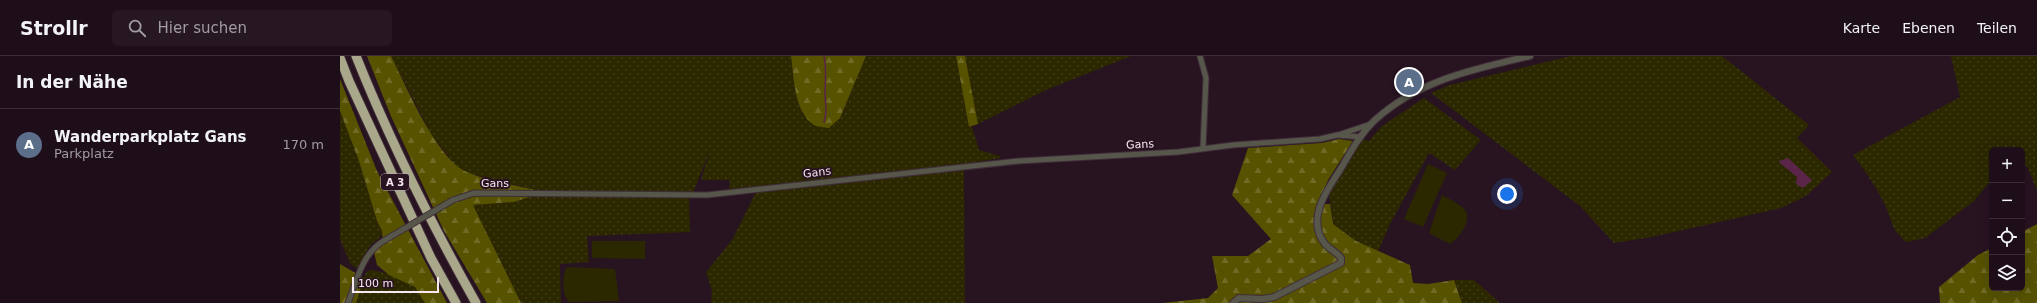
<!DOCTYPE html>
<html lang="de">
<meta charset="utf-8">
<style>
body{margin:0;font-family:"DejaVu Sans",sans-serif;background:#261722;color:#f1f3f6}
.controls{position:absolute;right:12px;bottom:12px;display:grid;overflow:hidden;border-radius:6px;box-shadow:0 4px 16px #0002}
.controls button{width:36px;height:36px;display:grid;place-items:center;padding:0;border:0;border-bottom:1px solid #3c2e38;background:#1e0e19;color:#f1f3f6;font:20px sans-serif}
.scale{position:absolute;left:12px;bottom:10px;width:87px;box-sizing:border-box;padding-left:4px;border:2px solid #f7e8f1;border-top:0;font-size:11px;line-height:14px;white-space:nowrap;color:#f7e8f1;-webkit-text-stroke:3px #281321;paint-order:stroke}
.you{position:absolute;left:1167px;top:138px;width:14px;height:14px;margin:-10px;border:3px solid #fff;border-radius:50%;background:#1a73e8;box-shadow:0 0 0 6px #1a73e833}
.badge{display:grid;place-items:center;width:26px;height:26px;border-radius:50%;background:#d93025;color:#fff;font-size:13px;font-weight:700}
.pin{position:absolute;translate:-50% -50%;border:2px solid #fff;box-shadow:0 1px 4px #0006}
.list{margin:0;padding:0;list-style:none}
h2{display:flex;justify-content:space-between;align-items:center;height:52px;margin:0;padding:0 16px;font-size:17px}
h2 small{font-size:13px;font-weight:400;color:#a19ca2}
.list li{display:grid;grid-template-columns:26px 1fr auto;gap:12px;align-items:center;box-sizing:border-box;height:72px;padding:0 16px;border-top:1px solid #3c2e38}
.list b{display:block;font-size:15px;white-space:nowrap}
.list p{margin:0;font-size:13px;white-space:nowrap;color:#a19ca2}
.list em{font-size:13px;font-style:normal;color:#a19ca2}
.icon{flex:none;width:22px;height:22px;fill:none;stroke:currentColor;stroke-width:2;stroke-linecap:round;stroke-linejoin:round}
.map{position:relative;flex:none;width:1697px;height:247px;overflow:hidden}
header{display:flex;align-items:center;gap:24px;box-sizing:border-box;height:56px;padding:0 20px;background:#1e0e19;border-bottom:1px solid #3c2e38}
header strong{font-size:19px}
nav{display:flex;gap:22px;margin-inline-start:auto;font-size:14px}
.search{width:280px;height:36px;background:#261722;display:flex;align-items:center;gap:10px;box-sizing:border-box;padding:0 14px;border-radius:6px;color:#a19ca2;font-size:15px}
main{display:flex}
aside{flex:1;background:#1e0e19}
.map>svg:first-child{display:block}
</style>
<header>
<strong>Strollr</strong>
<div class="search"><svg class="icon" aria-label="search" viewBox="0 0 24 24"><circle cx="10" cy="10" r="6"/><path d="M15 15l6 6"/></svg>Hier suchen</div>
<nav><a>Karte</a><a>Ebenen</a><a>Teilen</a></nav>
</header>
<main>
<aside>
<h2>In der Nähe<small></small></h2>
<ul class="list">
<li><span class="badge" style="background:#5c6f8a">A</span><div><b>Wanderparkplatz Gans</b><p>Parkplatz</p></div><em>170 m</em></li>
</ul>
</aside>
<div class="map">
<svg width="1697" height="247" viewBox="0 0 1697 247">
<defs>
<pattern id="green-dots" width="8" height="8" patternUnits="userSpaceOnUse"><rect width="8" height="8" fill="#2b2800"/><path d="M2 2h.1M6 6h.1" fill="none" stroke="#403d19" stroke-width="1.8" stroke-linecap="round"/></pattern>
<pattern id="forest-firs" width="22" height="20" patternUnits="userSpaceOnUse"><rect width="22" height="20" fill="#565200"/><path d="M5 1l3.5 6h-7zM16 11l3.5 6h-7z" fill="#6f6b26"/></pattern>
</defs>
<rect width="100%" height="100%" fill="#281321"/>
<g fill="url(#green-dots)">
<polygon points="51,0 451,0 455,31 463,59 500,62 526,0 616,0 629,71 632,71 639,94 660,100 660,102 631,107 624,115 625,247 371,247 372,235 366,216 392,184 419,130 389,133 390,124 361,124 370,94 353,137 199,135 128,117 117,111 92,80"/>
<polygon points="625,0 791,0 706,34 638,68"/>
<polygon points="1231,0 1382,0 1469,69 1457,82 1492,116 1466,140 1441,152 1312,181 1274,187 1240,150 1091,37 1110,29"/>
<path d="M1611 0H1697V135L1688 112 1682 106V94H1652V123L1634 145 1585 182 1566 186C1550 172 1553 166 1545 149 1536 130 1525 115 1513 99L1620 41Z"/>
<polygon points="1084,42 1141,84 1115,114 1089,97 1050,168 1038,195 1016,185 993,168 989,138 1023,83 1029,85 1042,70"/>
<path d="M0 55 19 105 37 165 42 176C41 182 36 184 32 188 25 195 23 204 18 212L14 211 10 207 0 183Z"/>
<polygon points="199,138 349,141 350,176 247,180 249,206 220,208 221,247 181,247 133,149 174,146"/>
<path d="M32 214C41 215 68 224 74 230 79 234 82 242 85 247H16L26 216Z"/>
<polygon points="1114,224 1134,224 1160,247 1122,247"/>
</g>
<g fill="url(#forest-firs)">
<path d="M27 0H51C67 32 90 87 117 110 130 122 180 130 199 135V138L174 146 133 149 181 247H147L104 175 50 58Z"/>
<path d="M451 0H526L500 62 489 72C484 71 477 71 474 69 454 56 454 21 451 0Z"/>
<polygon points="616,0 625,0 638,68 629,71"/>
<polygon points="0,23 37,115 107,247 85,247 75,231 49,219 37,209 34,196 43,188 42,175 37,165 19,105 0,55"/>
<polygon points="999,83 1013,85 988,124 979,148 990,148 993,168 1016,185 1070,209 1073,227 1088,228 1114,224 1122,247 823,247 868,242 878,232 872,200 908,200 931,183 892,139 908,92 982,87"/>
<polygon points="1697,168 1697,247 1600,247 1599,231 1638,199 1652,192 1652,232 1682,232 1682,176"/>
<polygon points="0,208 24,222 16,247 0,247"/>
</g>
<g fill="#2b2800">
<polygon points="1088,108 1107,117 1083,171 1064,163"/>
<path d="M1102 139C1109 143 1118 147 1124 153 1134 163 1119 182 1110 188L1089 177Z"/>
<polygon points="252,185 305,185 305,203 252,202"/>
<path d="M230 211 275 213 279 245 229 246C222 240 222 221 226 212Z"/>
</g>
<polygon fill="#5b254a" points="1448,102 1472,124 1463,132 1456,128 1457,121 1440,107 1439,105"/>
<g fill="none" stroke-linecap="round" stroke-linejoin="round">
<path stroke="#5b254a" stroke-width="1.5" d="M484 66C488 54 485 50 485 38 485 25 487 13 484 0"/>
<defs>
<g id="minor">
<polyline points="860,0 866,22 863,92"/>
<polyline points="998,79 1031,68"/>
<polyline points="113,144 134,137 367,139 679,105 838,96 893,89 980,83 997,79 1021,81"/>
<path d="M8 247C17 224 22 197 45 184"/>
</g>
<path id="tertiary" d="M893 247 899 242 923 243 934 241 1001 207V202C997 196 990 194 985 188 966 164 986 135 1000 114 1010 97 1020 78 1035 64 1079 24 1134 13 1190 0"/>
<g id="motorway">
<path d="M16 0C50 85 91 167 136 247"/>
<polyline points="0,2 9,25 91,202 116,247"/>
</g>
</defs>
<use href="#minor" stroke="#412d3a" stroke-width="7"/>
<use href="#tertiary" stroke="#412d3a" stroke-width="8"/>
<use href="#motorway" stroke="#412d3a" stroke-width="11"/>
<use href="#minor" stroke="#56564a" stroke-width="5"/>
<use href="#tertiary" stroke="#56564a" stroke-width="6"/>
<use href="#motorway" stroke="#a9a88b" stroke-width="9"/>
<defs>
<polyline id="minor-bridge" points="45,184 113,144"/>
</defs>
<use href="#minor-bridge" stroke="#412d3a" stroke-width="7" stroke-linecap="butt"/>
<use href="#minor-bridge" stroke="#56564a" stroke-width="5"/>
</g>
<g text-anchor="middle" stroke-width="4" stroke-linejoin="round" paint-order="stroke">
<rect fill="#281321" stroke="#b9a8b3" stroke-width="1" x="41" y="118" width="28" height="16" rx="3"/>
<g font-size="10" font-weight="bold" fill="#f7e8f1">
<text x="55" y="130">A 3</text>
</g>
<g font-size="11" fill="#f7e8f1" stroke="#281321">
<text transform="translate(800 88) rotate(-3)" y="4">Gans</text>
<text transform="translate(477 116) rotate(-7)" y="4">Gans</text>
<text x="155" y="131">Gans</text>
</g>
</g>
</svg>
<div class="controls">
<button>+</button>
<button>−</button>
<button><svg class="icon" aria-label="locate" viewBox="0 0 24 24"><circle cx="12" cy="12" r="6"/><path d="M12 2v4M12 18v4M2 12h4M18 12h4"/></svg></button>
<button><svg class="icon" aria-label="layers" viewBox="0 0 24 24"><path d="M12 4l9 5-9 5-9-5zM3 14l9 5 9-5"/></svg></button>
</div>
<div class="scale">100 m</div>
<div class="you"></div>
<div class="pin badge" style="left:1069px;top:26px;background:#5c6f8a">A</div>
</div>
</main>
